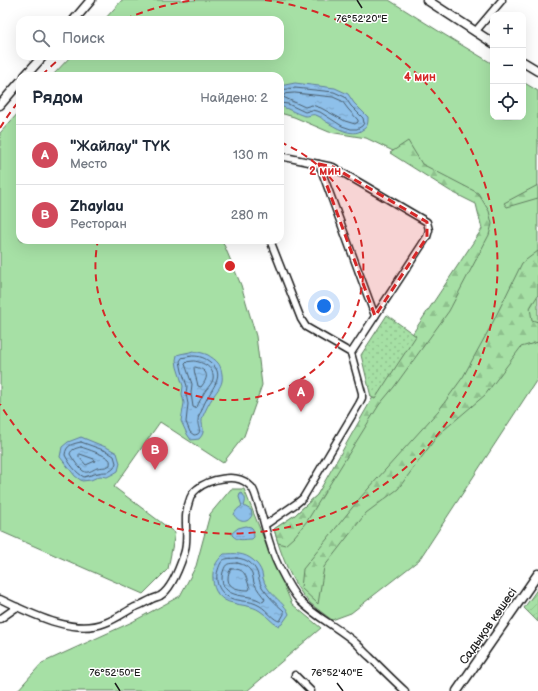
<!DOCTYPE html>
<html lang="ru">
<meta charset="utf-8">
<style>
body{margin:0;font-family:"Balsamiq Sans",sans-serif;background:#f2f2f3;color:#1f2937}
.controls{position:absolute;right:12px;top:12px;display:grid;overflow:hidden;border-radius:8px;box-shadow:0 4px 16px #0002}
.controls button{width:36px;height:36px;display:grid;place-items:center;padding:0;border:0;border-bottom:1px solid #e0e1e3;background:#fff;color:#1f2937;font:20px sans-serif}
.you{position:absolute;left:324px;top:306px;width:14px;height:14px;margin:-10px;border:3px solid #fff;border-radius:50%;background:#1a73e8;box-shadow:0 0 0 6px #1a73e833}
.badge{display:grid;place-items:center;width:26px;height:26px;border-radius:50%;background:#d1495b;color:#fff;font-size:13px;font-weight:700}
.pin{position:absolute;translate:-50% -33px;filter:drop-shadow(0 1px 2px #0008)}
.pin::after{content:'';position:absolute;top:21px;width:14px;height:12px;background:inherit;clip-path:polygon(0 0,100% 0,50% 100%)}
.list{margin:0;padding:0;list-style:none}
h2{display:flex;justify-content:space-between;align-items:center;height:52px;margin:0;padding:0 16px;font-size:17px}
h2 small{font-size:13px;font-weight:400;color:#747a83}
.list li{display:grid;grid-template-columns:26px 1fr auto;gap:12px;align-items:center;box-sizing:border-box;height:60px;padding:0 16px;border-top:1px solid #e0e1e3}
.list b{display:block;font-size:15px;white-space:nowrap}
.list p{margin:0;font-size:13px;white-space:nowrap;color:#747a83}
.list em{font-size:13px;font-style:normal;color:#747a83}
.icon{flex:none;width:22px;height:22px;fill:none;stroke:currentColor;stroke-width:2;stroke-linecap:round;stroke-linejoin:round}
.map{position:relative;flex:none;width:538px;height:691px;overflow:hidden}
.search{position:absolute;background:#fff;box-shadow:0 4px 16px #0002;left:16px;top:16px;width:268px;height:44px;display:flex;align-items:center;gap:10px;box-sizing:border-box;padding:0 14px;border-radius:12px;color:#747a83;font-size:15px}
.panel{position:absolute;background:#fff;box-shadow:0 4px 16px #0002;left:16px;top:72px;width:268px;height:172px;border-radius:12px}
.map>svg:first-child{display:block}
</style>
<div class="map">
<svg width="538" height="691" viewBox="0 0 538 691">
<defs>
<pattern id="forest-firs" width="22" height="20" patternUnits="userSpaceOnUse"><rect width="22" height="20" fill="#a6e0a5"/><path d="M5 1l3.5 6h-7zM16 11l3.5 6h-7z" fill="#8ec08d"/></pattern>
<pattern id="park-dots" width="8" height="8" patternUnits="userSpaceOnUse"><rect width="8" height="8" fill="#a6e0a5"/><path d="M2 2h.1M6 6h.1" fill="none" stroke="#8ec08d" stroke-width="1.8" stroke-linecap="round"/></pattern>
<pattern id="garden-furrows" width="10" height="10" patternUnits="userSpaceOnUse"><rect width="10" height="10" fill="#a6e0a5"/><path d="M-1 1l2-2M0 10L10 0M9 11l2-2" fill="none" stroke="#8ec08d"/></pattern>
<pattern id="water-ripples" width="26" height="14" patternUnits="userSpaceOnUse"><rect width="26" height="14" fill="#8ec0ea"/><path d="M2 4q2-2 4 0t4 0M15 11q2-2 4 0t4 0" fill="none" stroke="#7aa4c8"/></pattern>
</defs>
<rect width="100%" height="100%" fill="#fff"/>
<filter id="ink" filterUnits="userSpaceOnUse"><feTurbulence type="fractalNoise" baseFrequency=".025" numOctaves="2"/><feDisplacementMap in="SourceGraphic" scale="8" xChannelSelector="R" yChannelSelector="G"/><feConvolveMatrix kernelMatrix="1 2 1 2 8 2 1 2 1" color-interpolation-filters="sRGB"/></filter>
<g filter="url(#ink)">
<g fill="#a6e0a5" stroke="#617e60">
<path d="M122 0H389L440 32 493 64V117H523V82L538 91V378L419 560 351 613 332 620C324 614 317 609 310 603 292 586 280 552 274 529L295 515 317 495 486 225 476 200 416 162 366 138 329 132 294 117 280 113V76H52L71 56H280V20H104Z"/>
<polygon points="20,111 20,240 222,240 241,285 256,336 262,385 244,436 223,463 160,422 114,487 175,533 168,569 143,594 0,531 0,133"/>
<polygon points="231,489 244,489 262,534 292,604 321,628 247,691 17,691 42,663 132,622 180,596 196,566 210,514"/>
</g>
<g fill="url(#forest-firs)" stroke="#617e60">
<polygon points="408,141 422,164 478,193 489,211 492,224 489,235 449,311 394,387 379,405 307,521 294,537 285,545 278,543 274,529 295,515 317,495 389,369 482,229 476,204 450,191 390,153"/>
<polygon points="538,185 538,198 507,207 504,203"/>
<polygon points="538,251 538,295 530,308 532,320 538,322 538,342 521,347 485,395 438,435 398,489 366,513 324,567 318,604 301,588 303,569 360,498 439,410 463,377 492,324 522,263"/>
</g>
<polygon fill="url(#park-dots)" stroke="#617e60" points="387,315 416,336 386,382 375,399 371,397 361,355"/>
<polygon fill="url(#garden-furrows)" stroke="#617e60" points="538,588 538,622 524,608"/>
<g fill="url(#water-ripples)" stroke="#607e98">
<path d="M295 83 335 88 348 94 354 103 368 117C368 123 368 127 362 130 352 138 335 127 325 121 323 120 321 117 318 116 312 113 311 116 306 116 301 116 287 108 280 106V86Z"/>
<path d="M193 351C198 352 204 353 208 355 211 357 216 360 218 363 221 366 223 376 222 381 221 387 216 392 213 397 209 403 206 409 203 416 199 426 208 430 199 439L191 440 187 434 181 421 184 403 182 394 183 386 177 367 176 360 177 355C182 353 188 353 193 351Z"/>
<polygon points="81,437 108,448 117,453 120,463 118,471 113,474 107,477 100,476 91,480 82,481 75,476 60,457 62,447 68,442"/>
<path d="M242 493C246 498 246 500 244 506L251 510 252 515C248 524 239 523 234 515 235 511 238 508 242 506L239 497 240 494Z"/>
<path d="M246 526 251 527 253 529 254 537 252 539C244 539 238 542 232 535V533L238 528Z"/>
<path d="M224 554C229 554 234 553 239 554 249 555 259 563 262 573 263 580 265 585 269 590 275 598 286 605 289 614L282 624 279 626C271 623 267 615 260 611 251 605 242 606 233 603 221 601 213 591 213 579 212 569 216 561 224 554Z"/>
</g>
<g fill="none" stroke-linecap="round" stroke-linejoin="round">
<g stroke="#4a5e6e" stroke-width="1">
<polyline points="280,90 295,88 334,92 345,97 351,106 363,118 364,123 362,126 357,129 351,129 342,126 320,112 312,110 305,112 288,104 280,103"/>
<polygon points="295,93 333,97 342,101 348,109 358,120 358,122 355,124 345,121 321,108 312,105 305,107 283,97 285,94"/>
<path d="M193 356C200 356 205 358 210 362 224 373 216 383 209 395 206 400 203 406 201 412 199 414 198 418 198 421 197 427 204 434 194 435L190 432 186 422 188 404 186 394 187 386 182 371 180 361 182 358Z"/>
<path d="M194 361C203 362 215 368 213 379 212 384 207 388 204 393 202 397 199 402 197 407L195 408 193 407 191 393 192 384 185 364 187 362Z"/>
<path d="M195 367C209 370 209 377 201 387L198 386C197 380 194 373 194 368Z"/>
<path d="M81 442 106 451 114 456 116 463 114 468C108 474 105 471 98 473 93 474 89 476 84 477 76 473 69 463 65 455 66 445 72 444 81 442Z"/>
<path d="M81 447C87 449 105 455 109 459 111 461 110 463 110 465 106 468 102 467 97 468 94 469 89 473 85 472 80 470 72 458 70 454 71 449 77 448 81 447Z"/>
<polygon points="80,454 94,459 95,461 86,465 79,457 79,455"/>
<path d="M237 558C246 559 253 563 257 572 259 577 259 582 262 587 268 596 276 604 284 611V614L280 621C274 621 267 610 260 606 255 603 249 601 242 601 240 600 236 600 233 599 220 595 214 582 218 570 222 557 225 559 237 558Z"/>
<path d="M237 563C243 564 249 567 252 573 253 576 253 580 254 583 257 589 261 594 265 599L264 601 262 602C259 600 255 598 250 597 245 596 239 596 234 594 224 591 220 582 223 572 226 562 228 564 237 563Z"/>
<path d="M231 569C247 568 245 577 250 588L249 590C242 590 228 589 228 579 228 574 229 572 231 569Z"/>
</g>
<defs>
<g id="street">
<polyline points="475,32 502,0"/>
<polyline points="319,164 375,316"/>
<polyline points="270,240 301,319 306,327 351,353"/>
<polyline points="265,525 297,503 303,498 359,404 362,398 362,393 351,353 427,237 429,230 427,222 333,167 280,156"/>
<path d="M0 599C30 613 73 636 105 623 116 619 125 612 135 607 141 605 146 602 152 599 154 598 158 597 160 596 172 589 180 566 184 554 190 537 182 519 189 502 190 498 193 492 197 489 209 479 236 473 248 484 254 488 255 494 257 500 265 522 268 546 279 567 285 579 291 591 300 601 317 618 339 628 357 644 361 648 365 653 370 657 381 668 393 680 405 691"/>
<polyline points="0,619 17,607"/>
<polyline points="295,675 311,691"/>
</g>
<g id="secondary">
<polyline points="427,0 493,43"/>
<polyline points="74,20 91,0"/>
<polyline points="523,62 538,71"/>
<polyline points="25,76 43,56"/>
<polyline points="0,105 20,82"/>
<polyline points="457,691 538,574"/>
</g>
</defs>
<use href="#street" stroke="#1c1c1c" stroke-width="9"/>
<use href="#secondary" stroke="#1c1c1c" stroke-width="11"/>
<use href="#street" stroke="#fff" stroke-width="6"/>
<use href="#secondary" stroke="#fff" stroke-width="8"/>
</g>
</g>
<path fill="#d62828" fill-opacity="0.2" stroke="#d62828" stroke-width="3" stroke-dasharray="8 5" stroke-linejoin="round" d="M319 164 333 167 427 222V237L375 316Z"/>
<path fill="none" stroke="#1c1c1c" stroke-width="1.5" d="M357 0 362 8M115 683 120 691M337 683 343 691"/>
<g fill="none" stroke="#d62828" stroke-width="2" stroke-dasharray="7 5">
<path d="M280 142A134 134 0 1 1 98 240"/>
<path d="M0 128A268 268 0 0 1 19 101M42 75A268 268 0 0 1 63 56M125 19A268 268 0 0 1 195 0M265 0A268 268 0 1 1 0 404"/>
</g>
<g text-anchor="middle" stroke-width="3" stroke-linejoin="round" paint-order="stroke">
<g font-size="12" fill="#1c1c1c" stroke="#fff">
<text transform="translate(488 626) rotate(-55)" y="4">Садықов көшесі</text>
</g>
</g>
<g font-size="10" text-anchor="middle" fill="#1c1c1c" stroke="#fff" stroke-width="3" stroke-linejoin="round" paint-order="stroke">
<text x="362" y="22">76°52'20"E</text>
<text x="115" y="676">76°52'50"E</text>
<text x="337" y="676">76°52'40"E</text>
</g>
<circle cx="230" cy="266" r="6" fill="#d62828" stroke="#fff" stroke-width="2"/>
<g font-size="12" text-anchor="middle" font-weight="bold" fill="#d62828" stroke="#fff" stroke-width="3" stroke-linejoin="round" paint-order="stroke">
<text x="420" y="81">4 мин</text>
<text x="325" y="175">2 мин</text>
</g>
</svg>
<div class="controls">
<button>+</button>
<button>−</button>
<button><svg class="icon" aria-label="locate" viewBox="0 0 24 24"><circle cx="12" cy="12" r="6"/><path d="M12 2v4M12 18v4M2 12h4M18 12h4"/></svg></button>
</div>
<div class="you"></div>
<div class="pin badge" style="left:301px;top:412px">A</div>
<div class="pin badge" style="left:155px;top:470px">B</div>
<div class="search"><svg class="icon" aria-label="search" viewBox="0 0 24 24"><circle cx="10" cy="10" r="6"/><path d="M15 15l6 6"/></svg>Поиск</div>
<section class="panel">
<h2>Рядом<small>Найдено: 2</small></h2>
<ul class="list">
<li><span class="badge">A</span><div><b>&quot;Жайлау&quot; ТҮК</b><p>Место</p></div><em>130 m</em></li>
<li><span class="badge">B</span><div><b>Zhaylau</b><p>Ресторан</p></div><em>280 m</em></li>
</ul>
</section>
</div>
